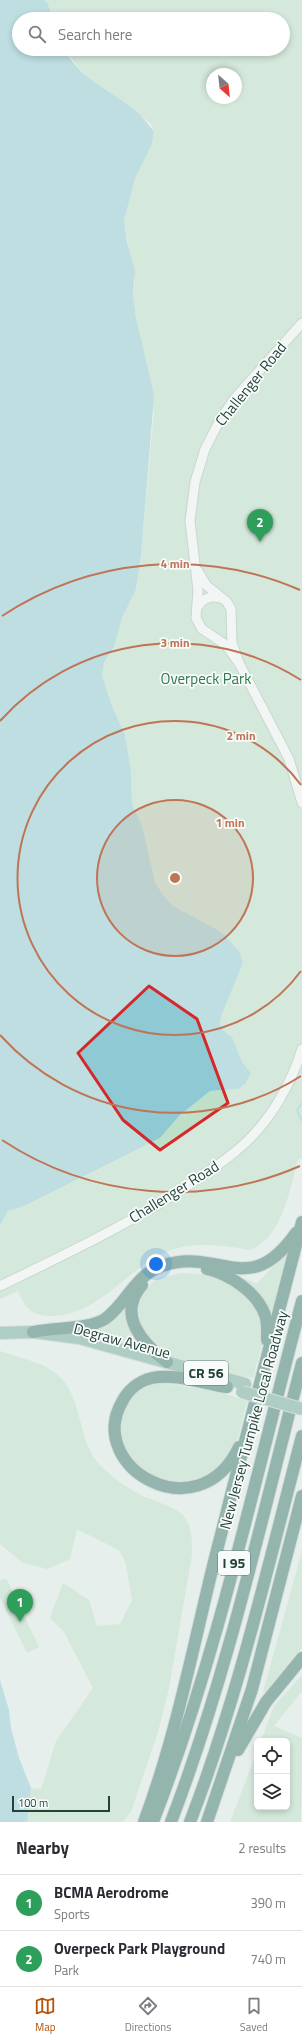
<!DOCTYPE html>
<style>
body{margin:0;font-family:"Titillium Web",sans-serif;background:#f7f7f7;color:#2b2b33}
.controls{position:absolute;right:12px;bottom:12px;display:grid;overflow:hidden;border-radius:6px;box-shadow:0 2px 6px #0003}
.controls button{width:36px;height:36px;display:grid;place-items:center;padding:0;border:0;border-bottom:1px solid #e1e1e2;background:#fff;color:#2b2b33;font:20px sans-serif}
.compass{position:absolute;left:206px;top:68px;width:36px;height:36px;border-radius:50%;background:#fff;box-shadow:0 2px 6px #0003;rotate:153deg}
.scale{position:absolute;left:12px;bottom:10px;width:98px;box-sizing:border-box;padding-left:4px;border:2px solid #24423a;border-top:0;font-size:11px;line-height:14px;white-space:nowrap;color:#24423a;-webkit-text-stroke:3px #f7fbf9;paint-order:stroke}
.you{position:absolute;left:156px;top:1264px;width:14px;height:14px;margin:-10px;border:3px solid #fff;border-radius:50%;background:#1a73e8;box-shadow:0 0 0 6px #1a73e833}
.badge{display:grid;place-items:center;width:26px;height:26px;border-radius:50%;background:#b45309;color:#fff;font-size:13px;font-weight:700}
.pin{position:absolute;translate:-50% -33px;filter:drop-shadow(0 1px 2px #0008)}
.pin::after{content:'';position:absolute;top:21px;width:14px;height:12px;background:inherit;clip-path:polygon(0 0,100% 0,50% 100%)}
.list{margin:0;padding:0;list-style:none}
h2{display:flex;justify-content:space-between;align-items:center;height:52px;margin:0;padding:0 16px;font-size:17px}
h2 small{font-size:13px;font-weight:400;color:#7c7c81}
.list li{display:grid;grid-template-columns:26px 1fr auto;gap:12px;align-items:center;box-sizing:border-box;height:56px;padding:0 16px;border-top:1px solid #e1e1e2}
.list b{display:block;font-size:15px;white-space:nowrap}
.list p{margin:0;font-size:13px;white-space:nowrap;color:#7c7c81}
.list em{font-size:13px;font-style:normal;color:#7c7c81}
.icon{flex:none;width:22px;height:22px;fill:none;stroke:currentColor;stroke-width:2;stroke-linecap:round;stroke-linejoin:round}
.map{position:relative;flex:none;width:302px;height:1822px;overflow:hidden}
.search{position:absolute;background:#fff;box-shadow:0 2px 6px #0003;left:12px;right:12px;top:12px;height:44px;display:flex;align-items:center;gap:10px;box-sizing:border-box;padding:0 14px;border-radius:22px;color:#7c7c81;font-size:15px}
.sheet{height:164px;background:#fff}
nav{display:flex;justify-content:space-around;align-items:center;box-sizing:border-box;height:56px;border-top:1px solid #e1e1e2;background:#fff;font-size:11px;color:#7c7c81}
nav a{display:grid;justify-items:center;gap:2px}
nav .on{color:#b45309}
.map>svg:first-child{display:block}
</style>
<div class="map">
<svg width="302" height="1822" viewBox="0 0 302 1822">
<rect width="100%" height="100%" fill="#e6efeb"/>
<g fill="#bfe0c8" fill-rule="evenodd">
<path d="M44 0H302V1158L298 1160C290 1188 282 1240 249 1250 226 1245 194 1242 171 1250 127 1266 102 1315 51 1316 32 1316 25 1308 18 1291L0 1299V1225L8 1211 24 1206 160 1138 179 1116 210 1091 238 1089 251 1073 242 1062 232 1037 223 1030 220 1024 221 1016 243 963 220 931 173 906 163 895 155 882 142 825 132 804 131 772 125 735 112 706 102 676 104 662 114 647 122 618 136 589 141 555 154 411 136 318 133 294 135 282 124 220 135 179 152 144 154 131 151 124 138 113 97 85 80 69 64 49H283V19H53L47 2ZM212 74H236V98H212Z"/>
<polygon points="290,1246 271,1322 222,1269 257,1284"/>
<path d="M181 1273C189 1274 200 1273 208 1275 228 1280 263 1305 264 1327 264 1344 257 1361 253 1378L184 1362 162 1352 139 1325 138 1308 143 1293 156 1279Z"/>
<polygon points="131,1294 132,1329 141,1349 73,1331 98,1326"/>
<path d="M0 1351C19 1358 46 1362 61 1378 84 1402 77 1445 103 1468 116 1480 131 1491 148 1498 183 1512 193 1513 192 1555L169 1688 158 1732 131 1812 122 1822H27L31 1788 41 1789 56 1741 93 1688 64 1632 50 1618 63 1583 89 1600 97 1626 120 1624 132 1600 126 1564 119 1550 77 1529 70 1559 48 1569 23 1563 0 1544Z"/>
<polygon points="157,1382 219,1392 247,1401 238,1437 226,1461 203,1477 172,1483 147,1474 129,1456 122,1436 121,1418 132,1394"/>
<polygon points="302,1551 302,1648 289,1662 270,1691 263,1692"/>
<polygon points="6,1578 39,1647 27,1653 0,1598 0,1581"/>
<polygon points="302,1675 302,1691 274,1726 302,1738 301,1822 230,1822 257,1752 257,1807 287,1807 287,1741 261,1741 274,1706"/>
</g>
<g fill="#8ec9d4">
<path d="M0 0H44L47 2 53 19H19V49H64C79 78 113 92 137 112 143 117 148 125 154 131L152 144 135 179 124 220 127 242 135 271 133 294 136 318 154 395 141 555 136 589 122 618 114 647 104 662 102 676 112 706 125 735 131 772 132 804 142 825 155 882 163 895 173 906 220 931 239 951 243 963 221 1016 220 1024 223 1030 232 1037 242 1062 251 1073 246 1083 238 1089 210 1091 179 1116 160 1138 24 1206 8 1211 0 1225Z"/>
<polygon points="0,1680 9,1710 11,1728 19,1758 31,1788 27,1822 0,1822"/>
</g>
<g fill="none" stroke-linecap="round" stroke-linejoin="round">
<polyline stroke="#8ec9d4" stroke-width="2" points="302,1103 297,1110 302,1121"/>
<defs>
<g id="minor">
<polyline points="198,571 206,585 227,602 231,609 232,643 239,663 289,759 302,803"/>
<path d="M197 608C202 599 210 595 220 598"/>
<polyline points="239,663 226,645 202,629 196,618 198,590 190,521 195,482 205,449 221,418 235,398 302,323"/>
<path d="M0 1286C66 1254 132 1223 193 1182 215 1167 237 1153 255 1133 277 1109 292 1080 302 1049"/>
</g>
<polyline id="major" points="0,1333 33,1332 79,1338 245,1384"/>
<g id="highway">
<path d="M207 1269C229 1274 257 1292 265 1315 268 1323 267 1331 267 1340"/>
<path d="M142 1285C116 1315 143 1344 167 1362"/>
<path d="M33 1332C55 1327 87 1330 105 1319 127 1303 135 1275 162 1266 221 1246 248 1301 296 1233"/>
<path d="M227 1387C204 1384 176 1373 152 1378 139 1381 128 1390 122 1402 85 1467 198 1533 239 1447"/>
<polyline points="238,1750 266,1702 302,1658"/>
<path d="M154 1819C219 1651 256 1474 302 1301"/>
<path d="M144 1822C175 1739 192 1652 213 1566 242 1451 272 1336 302 1222"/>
<path d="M171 1822C228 1673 262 1517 302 1363"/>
<path d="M190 1822C238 1697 268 1566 302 1436"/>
<polyline points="207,1822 252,1689 302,1496"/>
</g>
</defs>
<use href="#minor" stroke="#a8b8b2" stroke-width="11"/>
<use href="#major" stroke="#c2cac8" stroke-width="14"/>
<use href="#highway" stroke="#c2cac8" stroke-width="14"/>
<use href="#minor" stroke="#fff" stroke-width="9"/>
<use href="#major" stroke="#6aa596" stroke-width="12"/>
<use href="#highway" stroke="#2f6f62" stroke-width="12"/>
<defs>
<polyline id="major-bridge" points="242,1392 302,1409"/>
</defs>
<use href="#major-bridge" stroke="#c2cac8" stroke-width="14" stroke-linecap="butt"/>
<use href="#major-bridge" stroke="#6aa596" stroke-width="12"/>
</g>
<path d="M0 0H302V1822H0ZM149 986 197 1019 228 1103 160 1150 123 1120 78 1053Z" fill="#e6efeb" fill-opacity=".55" fill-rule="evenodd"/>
<path fill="none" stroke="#d62828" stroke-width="3" stroke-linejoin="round" d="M149 986 197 1019 228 1103 160 1150 123 1120 78 1053Z"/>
<circle cx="175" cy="878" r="78" fill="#c07456" fill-opacity=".12"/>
<g fill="none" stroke="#c07456" stroke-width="2">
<circle cx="175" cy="878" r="78"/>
<path d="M301 971A157 157 0 1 1 301 785"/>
<path d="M301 1076A235 235 0 0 1 0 1035M0 721A235 235 0 0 1 301 680"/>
<path d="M300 1166A314 314 0 0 1 2 1140M2 616A314 314 0 0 1 300 590"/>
</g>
<g text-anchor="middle" stroke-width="3.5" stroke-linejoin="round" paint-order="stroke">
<g fill="#f7fbf9" stroke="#637a73" stroke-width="1">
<rect x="184" y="1361" width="44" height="24" rx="3"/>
<rect x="218" y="1551" width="32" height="24" rx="3"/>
</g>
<g font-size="14" font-weight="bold" fill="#24423a">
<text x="206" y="1378">CR 56</text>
<text x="234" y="1568">I 95</text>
</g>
<g font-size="15" fill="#24423a" stroke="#f7fbf9">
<text transform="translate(251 384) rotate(-51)" y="5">Challenger Road</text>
<text transform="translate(174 1192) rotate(-32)" y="5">Challenger Road</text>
<text transform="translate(122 1341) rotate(15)" y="5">Degraw Avenue</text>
<text transform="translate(254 1420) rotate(-75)" y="5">New Jersey Turnpike Local Roadway</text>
</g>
<g font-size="15" fill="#2d7a4b" stroke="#f7fbf9">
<text x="206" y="684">Overpeck Park</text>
</g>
</g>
<circle cx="175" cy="878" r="6" fill="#c07456" stroke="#f7fbf9" stroke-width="2"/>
<g font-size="12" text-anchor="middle" font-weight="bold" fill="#c07456" stroke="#f7fbf9" stroke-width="3.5" stroke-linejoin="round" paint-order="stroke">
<text x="175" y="568">4 min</text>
<text x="175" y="647">3 min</text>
<text x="241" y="740">2 min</text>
<text x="230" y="827">1 min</text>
</g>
</svg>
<div class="controls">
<button><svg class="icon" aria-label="locate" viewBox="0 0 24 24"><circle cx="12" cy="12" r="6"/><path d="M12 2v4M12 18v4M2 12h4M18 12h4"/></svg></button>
<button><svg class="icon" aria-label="layers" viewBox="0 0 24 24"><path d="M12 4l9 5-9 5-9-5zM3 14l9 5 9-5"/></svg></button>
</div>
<svg class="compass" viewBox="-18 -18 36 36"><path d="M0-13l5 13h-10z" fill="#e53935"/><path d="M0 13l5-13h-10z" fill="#7c7c81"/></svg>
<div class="scale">100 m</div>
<div class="you"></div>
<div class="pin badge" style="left:20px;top:1622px;background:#2e9e5b">1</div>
<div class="pin badge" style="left:260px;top:542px;background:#2e9e5b">2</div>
<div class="search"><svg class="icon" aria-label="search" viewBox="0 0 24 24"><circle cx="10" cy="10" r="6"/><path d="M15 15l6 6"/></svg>Search here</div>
</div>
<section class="sheet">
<h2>Nearby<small>2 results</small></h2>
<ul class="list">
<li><span class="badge" style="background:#2e9e5b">1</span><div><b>BCMA Aerodrome</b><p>Sports</p></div><em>390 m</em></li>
<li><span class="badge" style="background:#2e9e5b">2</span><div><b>Overpeck Park Playground</b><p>Park</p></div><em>740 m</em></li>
</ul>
</section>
<nav>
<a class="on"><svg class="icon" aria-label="map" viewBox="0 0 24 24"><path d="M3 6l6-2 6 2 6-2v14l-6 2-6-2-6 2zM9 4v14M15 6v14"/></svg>Map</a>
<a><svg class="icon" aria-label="directions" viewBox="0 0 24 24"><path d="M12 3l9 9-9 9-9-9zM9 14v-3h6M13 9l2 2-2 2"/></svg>Directions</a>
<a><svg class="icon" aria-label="saved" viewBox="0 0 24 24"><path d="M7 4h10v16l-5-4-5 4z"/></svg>Saved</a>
</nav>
